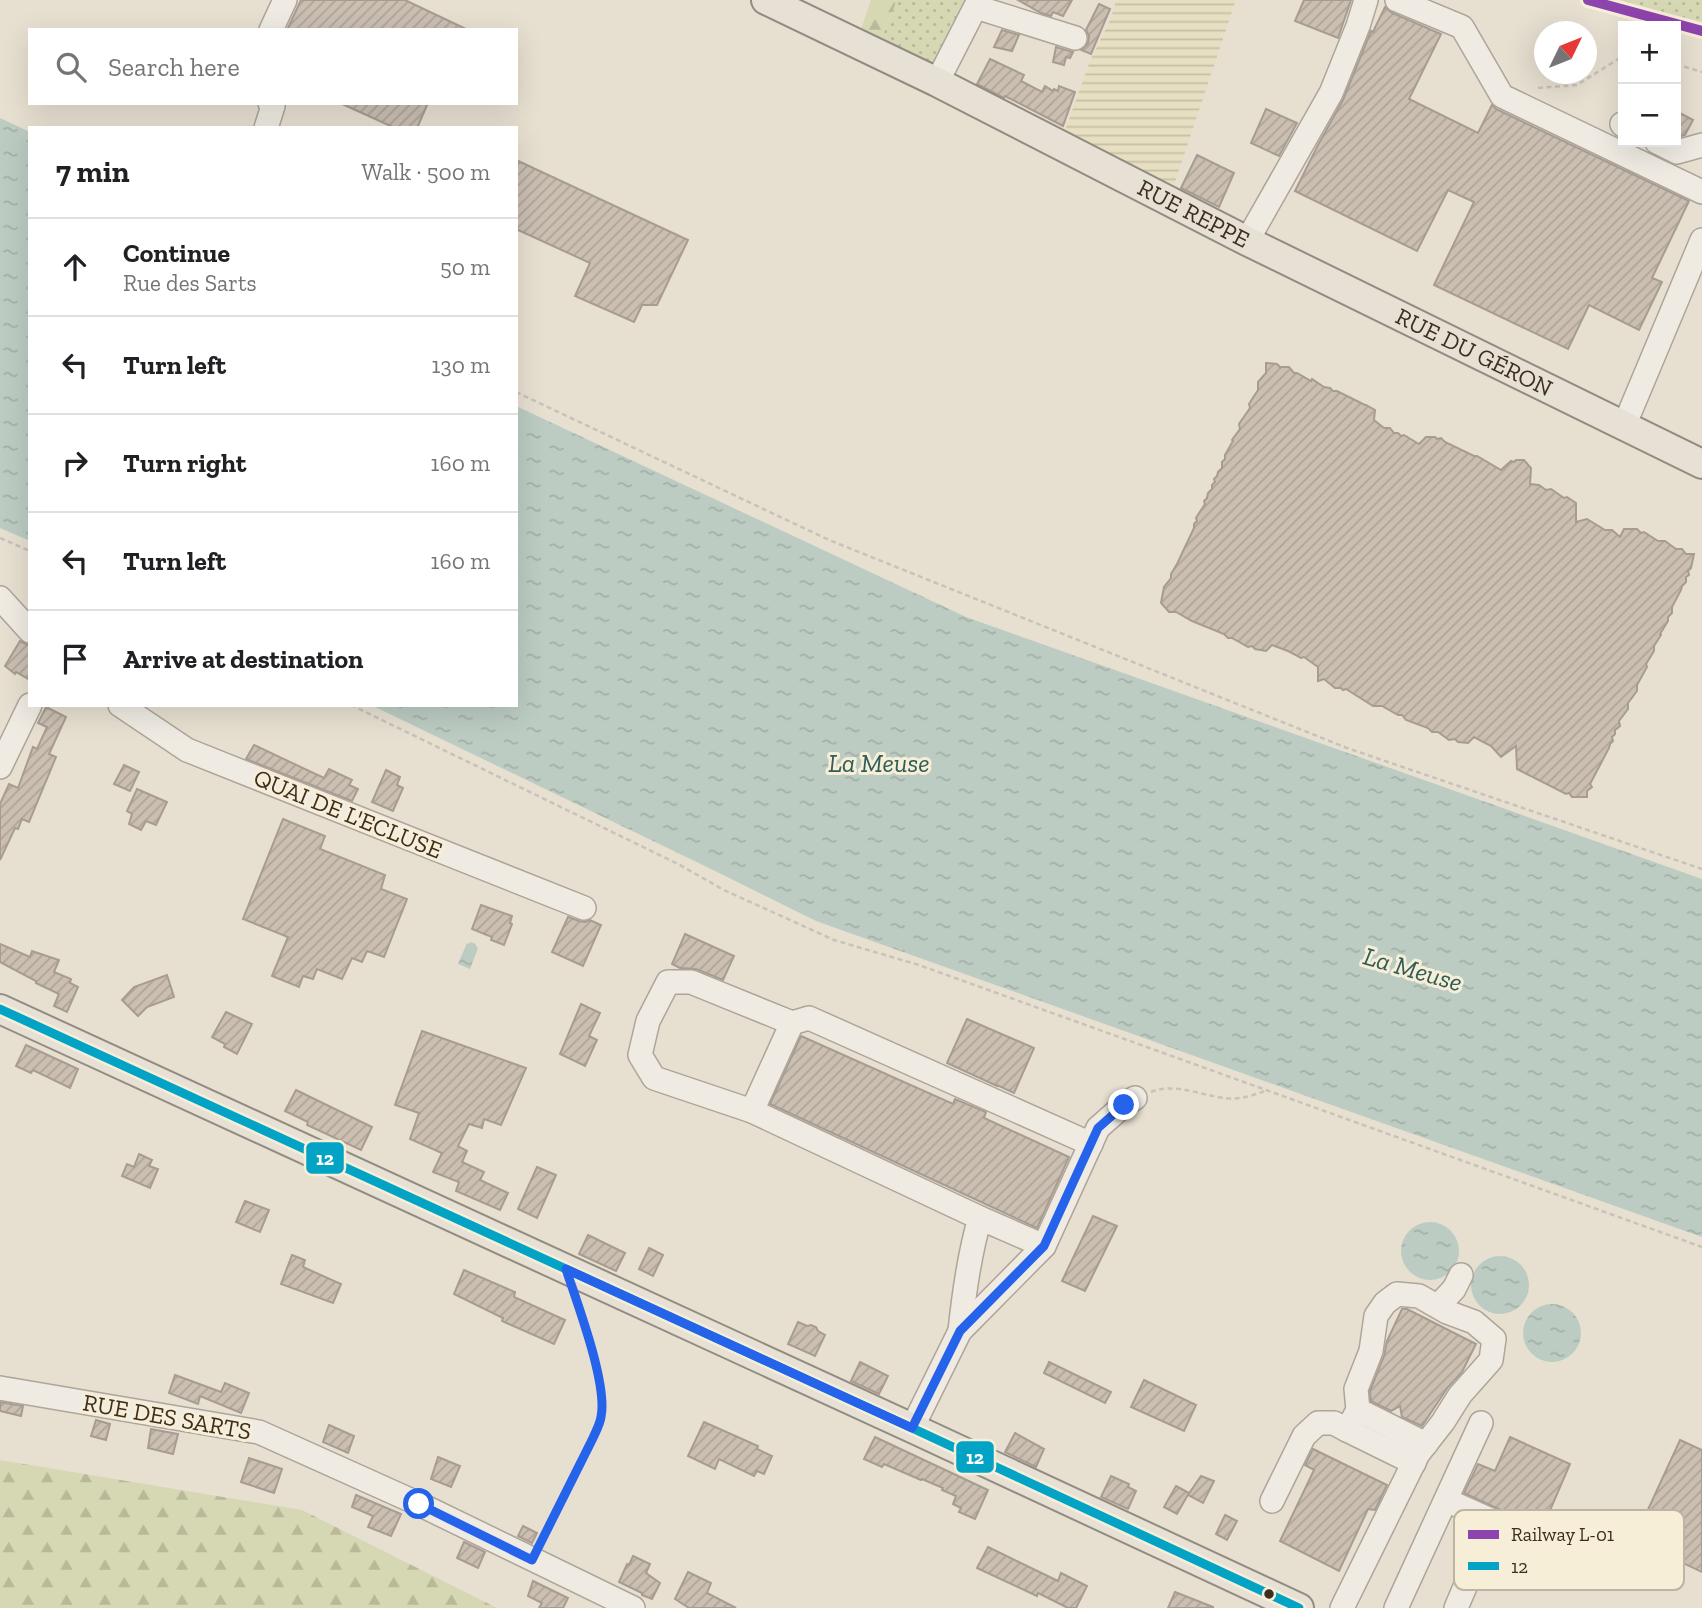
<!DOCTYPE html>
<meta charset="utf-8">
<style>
body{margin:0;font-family:"Zilla Slab",serif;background:#f2f2f2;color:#202124}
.controls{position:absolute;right:21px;top:21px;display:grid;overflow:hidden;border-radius:0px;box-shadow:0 7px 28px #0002}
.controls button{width:63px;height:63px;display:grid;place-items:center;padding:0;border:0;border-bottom:2px solid #e0e0e0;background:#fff;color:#202124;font:35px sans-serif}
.compass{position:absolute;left:1534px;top:21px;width:63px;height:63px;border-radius:50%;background:#fff;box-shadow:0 7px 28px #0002;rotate:47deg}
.stop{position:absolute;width:21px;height:21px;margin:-16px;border:5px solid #2563eb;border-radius:50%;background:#fff}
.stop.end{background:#2563eb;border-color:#fff;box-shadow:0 2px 7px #0008}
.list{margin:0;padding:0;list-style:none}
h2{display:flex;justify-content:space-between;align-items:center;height:91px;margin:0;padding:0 28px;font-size:30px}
h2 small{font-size:23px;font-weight:400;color:#757577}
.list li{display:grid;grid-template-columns:46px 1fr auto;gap:21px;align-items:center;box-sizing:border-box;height:98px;padding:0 28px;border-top:2px solid #e0e0e0}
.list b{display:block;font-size:26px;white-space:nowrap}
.list p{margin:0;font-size:23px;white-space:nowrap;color:#757577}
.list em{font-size:23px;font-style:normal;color:#757577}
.icon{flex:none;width:38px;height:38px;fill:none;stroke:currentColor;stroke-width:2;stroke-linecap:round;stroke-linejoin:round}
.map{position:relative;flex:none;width:1702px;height:1608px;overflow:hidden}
.search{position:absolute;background:#fff;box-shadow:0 7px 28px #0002;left:28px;top:28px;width:490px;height:77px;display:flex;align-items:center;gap:18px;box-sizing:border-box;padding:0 24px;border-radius:0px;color:#757577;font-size:26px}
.panel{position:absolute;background:#fff;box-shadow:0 7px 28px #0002;left:28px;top:126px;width:490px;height:581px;border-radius:0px}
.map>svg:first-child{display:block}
</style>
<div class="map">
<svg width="1702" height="1608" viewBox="0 0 1702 1608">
<defs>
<pattern id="farmland-rules" width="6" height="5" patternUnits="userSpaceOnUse" patternTransform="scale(1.75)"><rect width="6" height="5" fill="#e6dfc2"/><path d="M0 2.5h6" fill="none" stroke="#c6c0a6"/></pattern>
<pattern id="grass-dots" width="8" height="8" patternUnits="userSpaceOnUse" patternTransform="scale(1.75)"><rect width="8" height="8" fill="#d6d7b3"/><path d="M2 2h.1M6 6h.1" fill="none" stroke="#b9b99a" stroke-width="1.8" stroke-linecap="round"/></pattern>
<pattern id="forest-firs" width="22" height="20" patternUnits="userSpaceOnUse" patternTransform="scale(1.75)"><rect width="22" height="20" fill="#d6d7b3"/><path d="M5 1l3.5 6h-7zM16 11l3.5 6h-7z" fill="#b9b99a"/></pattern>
<pattern id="water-ripples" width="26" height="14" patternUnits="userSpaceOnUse" patternTransform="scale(1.75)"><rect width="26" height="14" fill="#bcccc2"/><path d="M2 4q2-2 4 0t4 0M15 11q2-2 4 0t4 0" fill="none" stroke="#a2b0a6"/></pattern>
<pattern id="building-hatch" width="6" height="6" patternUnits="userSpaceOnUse" patternTransform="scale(1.75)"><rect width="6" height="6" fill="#cbbfb2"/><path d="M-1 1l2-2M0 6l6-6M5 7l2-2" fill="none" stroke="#afa499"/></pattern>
</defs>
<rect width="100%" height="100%" fill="#e7e0d1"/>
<polygon fill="url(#farmland-rules)" points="1116,0 1236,0 1174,185 1063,136 1090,61 1111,18"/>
<g fill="url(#grass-dots)">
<polygon points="897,0 979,0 942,74 880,42"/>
<polygon points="1618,0 1702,0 1702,22"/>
</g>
<g fill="url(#forest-firs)">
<polygon points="871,0 897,0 880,42 860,32"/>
<polygon points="0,1460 302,1510 497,1608 0,1608"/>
</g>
<g fill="url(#water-ripples)">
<polygon points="0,118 30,132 30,541 0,528"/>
<polygon points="516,406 966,617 1702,879 1702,1237 816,921 711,869 371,705 516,705"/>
<polygon points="470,942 476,944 476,946 478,948 470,969 458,964 467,943 469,944"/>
<circle cx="1430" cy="1251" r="29"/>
<circle cx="1500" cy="1285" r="29"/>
<circle cx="1552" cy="1333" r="29"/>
</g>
<g fill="url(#building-hatch)" stroke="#a89c90" stroke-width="2">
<polygon points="301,0 405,0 468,30 287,30"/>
<polygon points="1018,0 1072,0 1063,16 1053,12 1051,16 1041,13"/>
<polygon points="1304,0 1351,0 1338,38 1295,21"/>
<polygon points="1099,4 1110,9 1091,54 1081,50 1088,43 1089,36 1086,30"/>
<polygon points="1385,7 1392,13 1441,34 1409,99 1478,133 1492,105 1496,109 1689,201 1652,278 1662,282 1639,330 1589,305 1568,349 1434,285 1474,202 1448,190 1417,251 1295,191 1318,145 1343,100 1371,31 1373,32"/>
<polygon points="1002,30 1019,35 1012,51 994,47"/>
<polygon points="1056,47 1073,52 1070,58 1066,57 1064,65 1053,62"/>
<polygon points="990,59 1024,75 1021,81 1042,92 1045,86 1053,91 1054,89 1058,91 1059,86 1075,92 1063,126 1005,96 1004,98 977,84"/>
<polygon points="340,103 428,103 417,128 395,128"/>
<polygon points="1266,109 1297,123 1279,156 1251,143"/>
<polygon points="1676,111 1693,120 1685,135 1678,137 1676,136"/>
<polygon points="1197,155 1234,173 1219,207 1181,188"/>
<polygon points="516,160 688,240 657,305 642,305 634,322 575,296 590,263 516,229"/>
<polygon points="1266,363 1277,364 1280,367 1289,367 1294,373 1297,373 1311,381 1312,379 1324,387 1330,388 1333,391 1337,391 1365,405 1366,405 1375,410 1374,420 1384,428 1390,428 1394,433 1398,433 1401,436 1404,435 1419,444 1426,437 1435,437 1437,439 1441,438 1445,442 1474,456 1477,456 1501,470 1511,461 1514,462 1516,460 1524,460 1531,468 1530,484 1539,485 1546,490 1551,489 1564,498 1567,497 1576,503 1576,522 1587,519 1605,530 1612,530 1620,537 1624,529 1637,529 1641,533 1644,532 1658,541 1665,541 1676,549 1682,549 1686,554 1694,554 1691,568 1688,571 1689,575 1686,577 1686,582 1682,586 1681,590 1672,607 1672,613 1668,617 1668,621 1660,634 1661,635 1654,646 1654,651 1646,664 1647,667 1637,685 1637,691 1628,703 1628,709 1619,721 1620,726 1615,730 1615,734 1612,737 1613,741 1610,744 1609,748 1590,784 1592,787 1587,791 1587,797 1572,797 1569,793 1566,794 1517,769 1516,746 1501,757 1491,746 1474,737 1468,743 1458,742 1455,739 1449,740 1438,732 1432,732 1428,728 1406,720 1402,715 1398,715 1382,706 1373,706 1346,689 1343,690 1341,688 1335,688 1324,679 1318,681 1318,667 1304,657 1301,658 1288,651 1272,645 1266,651 1255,649 1252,646 1248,647 1232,638 1228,638 1224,634 1192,621 1176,612 1169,612 1161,603 1164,587 1171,578 1171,574 1177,564 1194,528 1194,524 1197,521 1196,518 1205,504 1204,501 1207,498 1208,493 1212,489 1212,485 1215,482 1214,479 1217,476 1218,472 1222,468 1222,462 1225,459 1225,455 1233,441 1232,440 1240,429 1239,424 1250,408 1249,404 1258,390 1258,382 1266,373"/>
<polygon points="20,641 30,646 30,680 16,672 15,674 5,666"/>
<polygon points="46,707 66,717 49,754 56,757 29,822 22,819 18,829 15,828 0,860 0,804 9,784 18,788 33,747 37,749 47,727 38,723"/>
<polygon points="254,745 324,778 329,769 352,780 349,785 358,789 352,801 246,759"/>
<polygon points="124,765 139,772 130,791 114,784"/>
<polygon points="386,770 400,777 397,785 403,788 393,811 372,802"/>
<polygon points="137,789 167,802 156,825 146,821 141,830 129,824 132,814 127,811"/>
<polygon points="283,819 325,836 320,849 385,875 381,889 407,899 384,957 367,951 362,962 352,958 342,979 317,969 313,979 303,976 299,987 272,976 288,937 243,919"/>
<polygon points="481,905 512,916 510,923 512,924 504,945 491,940 492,937 472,929"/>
<polygon points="568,917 579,921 585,922 590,920 601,925 583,966 552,952"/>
<polygon points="685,934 734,956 723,980 696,969 680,968 672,964"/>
<polygon points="0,944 30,957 32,951 59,960 54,972 71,979 70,983 78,987 67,1012 54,1006 59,994 36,983 36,981 0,962"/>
<polygon points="167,975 174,997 147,1007 138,1016 122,1000 134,987"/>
<polygon points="581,1004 600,1013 589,1036 597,1040 585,1066 560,1054"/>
<polygon points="226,1012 252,1024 237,1054 224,1047 225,1044 212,1037"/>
<polygon points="967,1019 1034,1048 1014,1093 997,1085 997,1086 947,1063"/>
<polygon points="422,1031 526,1068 501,1125 484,1119 482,1128 469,1124 458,1146 467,1151 462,1162 484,1172 480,1180 508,1193 500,1210 456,1191 459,1182 433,1172 442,1153 410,1139 419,1113 395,1105"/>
<polygon points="801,1036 953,1104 955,1099 986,1112 984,1118 1069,1157 1037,1228 770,1104"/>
<polygon points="26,1045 78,1069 70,1088 33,1070 31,1073 16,1066"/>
<polygon points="296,1090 372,1127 361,1150 307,1125 308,1122 285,1111"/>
<polygon points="139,1154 152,1160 149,1166 158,1169 150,1188 122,1176 127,1164 134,1167"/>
<polygon points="537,1167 556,1175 537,1218 518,1209"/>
<polygon points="245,1201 269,1210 260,1232 236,1222"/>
<polygon points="1093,1216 1117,1226 1085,1291 1062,1281"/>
<polygon points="588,1235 625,1253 616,1271 579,1254"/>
<polygon points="649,1248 663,1255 653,1276 639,1269"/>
<polygon points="292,1255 305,1260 303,1267 341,1284 333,1303 281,1284"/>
<polygon points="464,1270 515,1292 514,1297 565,1320 554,1344 502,1321 503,1318 454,1294"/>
<polygon points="1402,1309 1407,1309 1476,1344 1462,1372 1448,1387 1422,1426 1402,1417 1400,1406 1391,1411 1371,1401 1370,1391 1384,1356 1387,1341"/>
<polygon points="798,1322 807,1326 811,1325 816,1327 818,1331 825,1335 815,1356 788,1344"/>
<polygon points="860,1362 888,1376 879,1394 851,1381"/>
<polygon points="1049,1362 1111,1392 1105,1403 1044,1373"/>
<polygon points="175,1375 221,1392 225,1383 249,1393 241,1413 200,1396 198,1404 169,1393"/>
<polygon points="1144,1380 1196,1405 1184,1431 1131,1407"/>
<polygon points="0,1402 23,1406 21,1416 0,1411"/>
<polygon points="96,1420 110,1424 106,1440 91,1436"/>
<polygon points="704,1422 758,1446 757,1449 772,1456 764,1474 757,1471 754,1476 719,1459 715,1469 688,1456"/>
<polygon points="329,1425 354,1436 348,1453 323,1442"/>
<polygon points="151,1429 178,1434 173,1454 148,1448"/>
<polygon points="1015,1433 1044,1449 1036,1467 1005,1452"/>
<polygon points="875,1437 988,1490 975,1519 959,1512 961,1508 953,1504 956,1496 942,1490 943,1488 922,1479 921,1480 884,1464 882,1467 864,1459"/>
<polygon points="1510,1437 1570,1464 1542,1529 1464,1493 1478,1464 1495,1471"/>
<polygon points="1680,1440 1702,1450 1702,1572 1634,1540"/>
<polygon points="1313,1449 1387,1485 1375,1510 1368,1509 1339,1571 1280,1541 1314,1470 1305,1465"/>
<polygon points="438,1457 460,1466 451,1487 431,1479"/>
<polygon points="249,1458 282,1469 274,1493 241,1482"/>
<polygon points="1111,1476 1129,1484 1128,1487 1136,1491 1128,1509 1101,1497"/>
<polygon points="1201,1476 1214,1481 1203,1503 1188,1495"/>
<polygon points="1176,1486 1189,1493 1177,1514 1164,1507"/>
<polygon points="356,1495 401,1514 391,1536 368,1527 373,1516 352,1507"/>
<polygon points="1225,1515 1237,1521 1227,1540 1216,1534"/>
<polygon points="523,1526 537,1533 532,1543 518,1536"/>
<polygon points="464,1542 485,1552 478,1568 457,1558"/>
<polygon points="988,1547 1058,1581 1061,1573 1087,1586 1076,1608 1068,1608 1038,1593 1037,1596 977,1568"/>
<polygon points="633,1556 650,1564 646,1573 660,1583 652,1599 642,1595 642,1593 619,1582 627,1564 629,1565"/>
<polygon points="688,1572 711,1583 707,1593 736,1608 689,1608 675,1599"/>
<polygon points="533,1581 568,1598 563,1608 539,1608 542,1603 528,1596"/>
<polygon points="1175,1592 1213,1607 1213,1608 1168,1608"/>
</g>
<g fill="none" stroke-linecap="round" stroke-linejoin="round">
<defs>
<g id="minor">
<polyline points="1397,0 1462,27 1502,96 1702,192"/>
<polyline points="976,7 1075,38"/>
<polyline points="271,30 285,0"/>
<polyline points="937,82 979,0"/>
<polyline points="1622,124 1623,125"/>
<polyline points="266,128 273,106 270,103"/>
<polyline points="1657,142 1677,152 1702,145"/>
<polyline points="1247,241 1331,93 1358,26 1366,0"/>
<polyline points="1624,426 1702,240"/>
<polyline points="0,598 30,631"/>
<polyline points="120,705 187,750 584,908"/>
<polyline points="0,767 30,705"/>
<polyline points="752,1111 654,1078 640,1055 648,1021 668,982 691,982 792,1023"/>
<polyline points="980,1218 752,1111 792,1023 809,1018 1091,1144"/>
<polyline points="1438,1306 1454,1289 1461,1275"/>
<path d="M960 1331C964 1293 969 1255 980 1218L1044 1246"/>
<polyline points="0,1388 259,1432 419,1504 633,1608"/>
<polyline points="1358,1410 1426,1444"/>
<polyline points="912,1428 960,1331 1044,1246 1098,1128 1124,1105 1135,1098"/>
<polyline points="1347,1430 1414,1463"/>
<polyline points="1446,1500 1493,1521 1456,1608"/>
<polyline points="1272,1501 1304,1436 1318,1423 1334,1423 1347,1430 1358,1410 1356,1389 1371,1351 1376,1316 1385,1303 1397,1294 1419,1296 1447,1312 1474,1322 1494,1339 1491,1360 1460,1395 1443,1422 1418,1454 1342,1608"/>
<polyline points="1396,1608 1481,1423"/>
</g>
<g id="major">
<path id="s1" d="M766 0 937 82 1247 241 1702 464"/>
<polyline points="0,1009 912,1428 1299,1608"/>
</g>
</defs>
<use href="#minor" stroke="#ada599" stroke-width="26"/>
<use href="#major" stroke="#928b80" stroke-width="32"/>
<g stroke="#c8c2b9" stroke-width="2.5" stroke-dasharray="5 3.5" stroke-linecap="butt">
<polyline points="1676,64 1702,72"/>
<polyline points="1538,88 1577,85 1623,56"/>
<polyline points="516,392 829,540 1347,748 1702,869"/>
<polyline points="0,538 30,551"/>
<polyline points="351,705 678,864 724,890 834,940 919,965 1702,1247"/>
<path d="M1151 1092C1180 1080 1211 1102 1240 1098 1249 1097 1259 1093 1268 1090"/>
<polyline points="542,1541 593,1438 601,1417 598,1381 590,1345 575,1299"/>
</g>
<use href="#minor" stroke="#efebe3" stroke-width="23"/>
<use href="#major" stroke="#e6e1d4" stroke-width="28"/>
<defs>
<polyline id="bus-1" points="0,1009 912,1428 1299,1608"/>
</defs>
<use href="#bus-1" stroke="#f7eed8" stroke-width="14"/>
<use href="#bus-1" stroke="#03a3c5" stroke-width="9"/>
<defs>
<polyline id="rail-1" points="1588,0 1702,31"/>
</defs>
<use href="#rail-1" stroke="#f7eed8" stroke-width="16"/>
<use href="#rail-1" stroke="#8e44ad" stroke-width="10"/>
</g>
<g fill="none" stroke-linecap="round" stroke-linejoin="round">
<path stroke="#2563eb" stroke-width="9" d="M419 1504 532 1560 593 1438C596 1431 600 1424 601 1417 608 1384 577 1303 566 1269L912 1428 960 1331 1044 1246 1098 1128 1124 1105"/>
</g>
<circle fill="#3d2e20" stroke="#f7eed8" stroke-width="2.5" cx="1269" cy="1594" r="6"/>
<g text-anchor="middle" stroke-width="6" stroke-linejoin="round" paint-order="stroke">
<g font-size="24" fill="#3d2e20" stroke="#f7eed8">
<text dy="8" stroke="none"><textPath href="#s1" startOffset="478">RUE REPPE</textPath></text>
<text dy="8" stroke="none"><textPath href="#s1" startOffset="791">RUE DU GÉRON</textPath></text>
<text transform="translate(348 814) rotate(22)" y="8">QUAI DE L'ECLUSE</text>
<text transform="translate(167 1417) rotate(10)" y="8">RUE DES SARTS</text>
</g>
<g font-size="26" font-style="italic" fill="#2f5d5a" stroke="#f7eed8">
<text x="879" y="772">La Meuse</text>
<text transform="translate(1413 969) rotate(16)" y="9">La Meuse</text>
</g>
</g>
<rect x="1454" y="1510" width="230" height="80" rx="10" fill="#f7eed8" stroke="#bfb4a1" stroke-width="2"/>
<rect x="1468" y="1530" width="31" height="9" fill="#8e44ad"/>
<rect x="1468" y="1562" width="31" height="8" fill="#03a3c5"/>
<g font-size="19" fill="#3d2e20">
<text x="1511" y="1541">Railway L-01</text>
<text x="1511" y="1573">12</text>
</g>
<g stroke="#f7eed8" stroke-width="2.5">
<rect x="305" y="1141" width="40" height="34" rx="7" fill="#03a3c5"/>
<rect x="955" y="1440" width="40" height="34" rx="7" fill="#03a3c5"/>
</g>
<g font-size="19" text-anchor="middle" font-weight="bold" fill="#fff">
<text x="325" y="1165">12</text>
<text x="975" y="1464">12</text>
</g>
</svg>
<div class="controls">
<button>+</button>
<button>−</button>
</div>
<svg class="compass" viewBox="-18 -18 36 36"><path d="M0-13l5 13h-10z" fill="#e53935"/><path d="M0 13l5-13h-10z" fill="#757577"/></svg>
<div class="stop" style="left:419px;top:1504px"></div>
<div class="stop end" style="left:1124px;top:1105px"></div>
<div class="search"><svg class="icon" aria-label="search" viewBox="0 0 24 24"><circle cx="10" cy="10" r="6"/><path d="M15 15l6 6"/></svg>Search here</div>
<section class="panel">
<h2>7 min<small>Walk · 500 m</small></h2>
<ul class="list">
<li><svg class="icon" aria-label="ahead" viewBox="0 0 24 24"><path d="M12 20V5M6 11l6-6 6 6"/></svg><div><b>Continue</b><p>Rue des Sarts</p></div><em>50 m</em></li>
<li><svg class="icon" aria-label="left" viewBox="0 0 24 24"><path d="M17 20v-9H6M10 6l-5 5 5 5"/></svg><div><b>Turn left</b></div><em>130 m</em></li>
<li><svg class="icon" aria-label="right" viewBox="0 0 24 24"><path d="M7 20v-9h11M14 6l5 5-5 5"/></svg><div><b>Turn right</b></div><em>160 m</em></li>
<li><svg class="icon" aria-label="left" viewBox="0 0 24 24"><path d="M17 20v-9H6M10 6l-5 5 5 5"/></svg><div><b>Turn left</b></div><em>160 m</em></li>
<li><svg class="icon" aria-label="arrive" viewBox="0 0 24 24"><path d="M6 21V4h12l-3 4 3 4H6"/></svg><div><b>Arrive at destination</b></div></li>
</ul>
</section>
</div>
